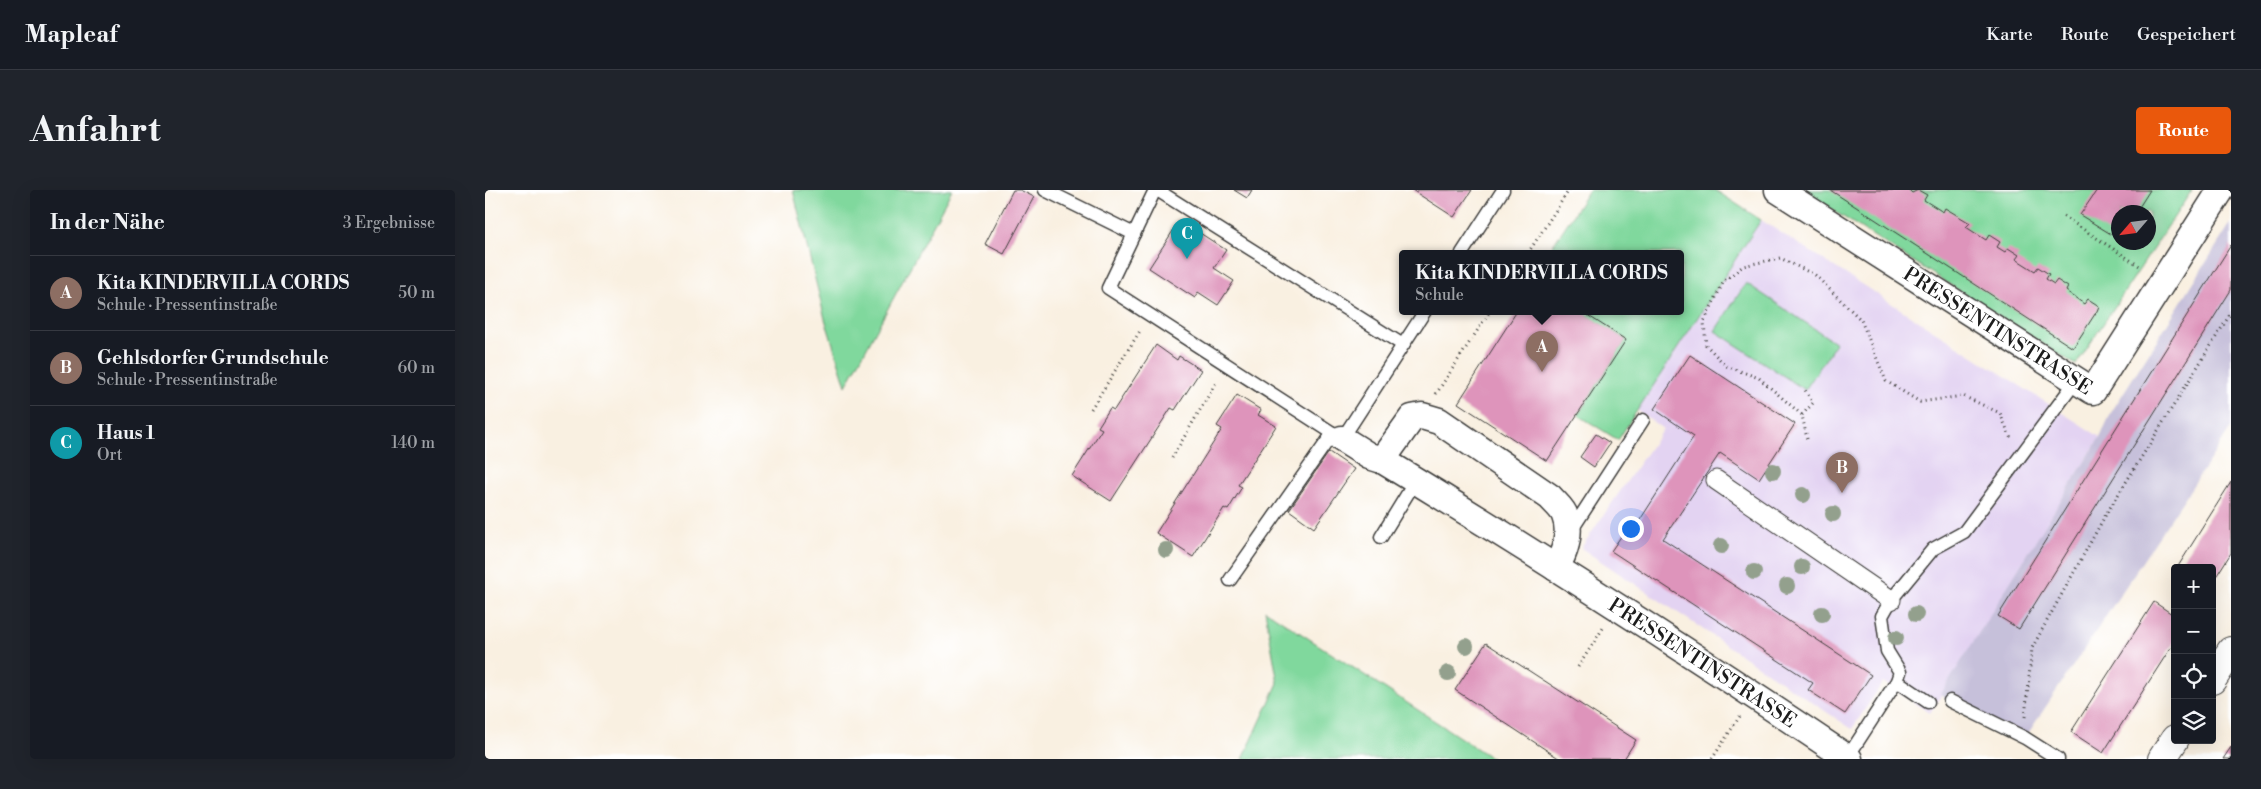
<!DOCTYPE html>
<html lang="de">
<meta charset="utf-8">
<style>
body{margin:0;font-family:"Libre Bodoni",serif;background:#20242c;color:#f1f3f6}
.controls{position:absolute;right:15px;bottom:15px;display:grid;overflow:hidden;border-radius:5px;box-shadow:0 5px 20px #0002}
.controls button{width:45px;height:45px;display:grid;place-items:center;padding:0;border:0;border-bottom:1px solid #363941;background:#171b24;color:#f1f3f6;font:25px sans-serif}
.compass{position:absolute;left:1626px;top:15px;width:45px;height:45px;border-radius:50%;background:#171b24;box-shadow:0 5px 20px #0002;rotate:242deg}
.you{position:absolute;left:1145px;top:338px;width:18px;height:18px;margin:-12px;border:4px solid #fff;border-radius:50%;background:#1a73e8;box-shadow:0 0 0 8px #1a73e833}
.badge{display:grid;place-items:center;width:32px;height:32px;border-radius:50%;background:#ea580c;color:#fff;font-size:16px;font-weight:700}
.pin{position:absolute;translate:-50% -41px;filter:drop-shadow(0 1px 2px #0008)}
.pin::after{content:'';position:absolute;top:26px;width:18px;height:15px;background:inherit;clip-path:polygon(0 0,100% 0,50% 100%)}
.popup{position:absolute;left:914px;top:60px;width:285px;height:65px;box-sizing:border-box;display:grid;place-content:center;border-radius:5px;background:#171b24;filter:drop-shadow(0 1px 4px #0005);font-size:16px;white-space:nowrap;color:#9ea1a6}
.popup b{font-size:19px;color:#f1f3f6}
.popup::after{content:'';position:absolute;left:50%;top:100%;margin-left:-10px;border:10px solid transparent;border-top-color:#171b24}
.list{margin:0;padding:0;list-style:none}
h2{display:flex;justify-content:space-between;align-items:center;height:65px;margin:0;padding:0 20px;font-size:21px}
h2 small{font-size:16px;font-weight:400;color:#9ea1a6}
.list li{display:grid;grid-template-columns:32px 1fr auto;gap:15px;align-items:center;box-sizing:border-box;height:75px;padding:0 20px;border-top:1px solid #363941}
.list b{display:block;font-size:19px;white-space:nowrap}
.list p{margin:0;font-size:16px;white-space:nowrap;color:#9ea1a6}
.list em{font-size:16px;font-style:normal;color:#9ea1a6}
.icon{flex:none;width:28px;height:28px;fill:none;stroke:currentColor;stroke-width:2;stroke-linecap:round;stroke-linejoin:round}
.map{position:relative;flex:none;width:1746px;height:569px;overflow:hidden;border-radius:5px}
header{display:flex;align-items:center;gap:30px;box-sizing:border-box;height:70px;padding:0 25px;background:#171b24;border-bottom:1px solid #363941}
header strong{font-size:24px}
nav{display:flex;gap:28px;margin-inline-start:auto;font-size:18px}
.intro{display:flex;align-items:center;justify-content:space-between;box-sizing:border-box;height:120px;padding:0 30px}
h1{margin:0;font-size:35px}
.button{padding:12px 22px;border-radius:5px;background:#ea580c;color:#fff;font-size:18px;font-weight:700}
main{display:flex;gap:30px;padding:0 30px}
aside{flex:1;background:#171b24;border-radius:5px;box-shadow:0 5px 20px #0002}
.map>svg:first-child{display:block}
</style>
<header>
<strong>Mapleaf</strong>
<nav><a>Karte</a><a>Route</a><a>Gespeichert</a></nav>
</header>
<div class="intro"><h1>Anfahrt</h1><a class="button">Route</a></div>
<main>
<aside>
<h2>In der Nähe<small>3 Ergebnisse</small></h2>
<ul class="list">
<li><span class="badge" style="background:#8d6e63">A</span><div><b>Kita KINDERVILLA CORDS</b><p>Schule · Pressentinstraße</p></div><em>50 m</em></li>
<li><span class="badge" style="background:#8d6e63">B</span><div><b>Gehlsdorfer Grundschule</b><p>Schule · Pressentinstraße</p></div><em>60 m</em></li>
<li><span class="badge" style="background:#0f9aa8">C</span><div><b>Haus 1</b><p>Ort</p></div><em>140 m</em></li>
</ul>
</aside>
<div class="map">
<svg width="1746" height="569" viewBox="0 0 1746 569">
<rect width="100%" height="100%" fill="#fff"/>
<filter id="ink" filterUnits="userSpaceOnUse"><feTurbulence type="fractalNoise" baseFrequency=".02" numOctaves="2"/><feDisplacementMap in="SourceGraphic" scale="10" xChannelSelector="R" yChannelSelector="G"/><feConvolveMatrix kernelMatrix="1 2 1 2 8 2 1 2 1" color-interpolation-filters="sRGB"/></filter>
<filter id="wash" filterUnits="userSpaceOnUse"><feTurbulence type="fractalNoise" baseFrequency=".0096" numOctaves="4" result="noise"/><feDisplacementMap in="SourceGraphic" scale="20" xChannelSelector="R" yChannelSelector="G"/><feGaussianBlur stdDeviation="1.12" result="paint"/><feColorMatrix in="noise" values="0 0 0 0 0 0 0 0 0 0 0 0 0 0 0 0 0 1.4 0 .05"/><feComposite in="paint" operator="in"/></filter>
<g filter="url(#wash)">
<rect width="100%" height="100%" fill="#f9f0e1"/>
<polygon fill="#e3d3f2" points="1276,30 1615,247 1445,523 1398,492 1367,539 1096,358 1178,239 1152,220"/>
<polygon fill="#c6c0da" points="1746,33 1746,238 1540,548 1465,511 1456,504 1615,247 1627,221"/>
<g fill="#80d89d" stroke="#4e7a5c" fill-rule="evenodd">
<polygon points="308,0 467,0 361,196 340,129"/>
<polygon points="1104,0 1230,0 1276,30 1133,250 1093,225 1141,150 1096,121 1196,121 1196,63 1063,63"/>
<path d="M1316 0H1707L1591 175ZM1634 22H1664V52H1634Z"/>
<polygon points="1261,93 1351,153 1320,200 1230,141"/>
<polygon points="780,420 1008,569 758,569 793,493"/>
</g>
<g id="blocks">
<g fill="#de94bb">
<polygon points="528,0 535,0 549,7 519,64 500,54"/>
<polygon points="749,0 767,0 762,8"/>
<polygon points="927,0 987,0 969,27"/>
<polygon points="1345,0 1424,0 1427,3 1433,0 1442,5 1439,10 1458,22 1460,18 1485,33 1481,37 1501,50 1504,45 1515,52 1512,57 1520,62 1523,58 1534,65 1531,69 1550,81 1553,77 1564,84 1561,89 1569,94 1572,90 1583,97 1581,101 1599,114 1603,109 1614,116 1612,121 1588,158"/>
<polygon points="1612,0 1665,0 1651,22 1634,22 1634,49 1595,25"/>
<polygon points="695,30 741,60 729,78 749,91 733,115 713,102 710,108 664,78"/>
<polygon points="1746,55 1746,100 1534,439 1513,426"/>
<polygon points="1032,121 1096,121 1141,150 1062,271 973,213"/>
<polygon points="671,155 692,170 694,166 716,180 690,220 686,218 626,311 587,286 617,239 613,237 625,218 629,220"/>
<polygon points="1205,165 1310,234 1274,289 1235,263 1178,349 1386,485 1360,524 1323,500 1328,493 1126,361 1148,329 1153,333 1209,246 1169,219"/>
<polygon points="752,205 776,220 773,225 791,236 753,295 757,297 743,320 739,318 708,367 671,343 737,239 732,236"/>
<polygon points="1111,244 1125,253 1109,277 1095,267"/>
<polygon points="844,262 869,279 829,338 804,320"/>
<polygon points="1746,292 1746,363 1727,393 1727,378 1692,378"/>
<polygon points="1669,412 1690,426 1690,451 1618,563 1586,542"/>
<polygon points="1001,453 1151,550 1139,569 1075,569 970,500"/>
<polygon points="1746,557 1746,569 1738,569"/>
</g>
</g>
</g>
<g filter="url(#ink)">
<use href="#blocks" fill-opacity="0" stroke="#3d3c3a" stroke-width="1"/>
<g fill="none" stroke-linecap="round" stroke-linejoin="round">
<defs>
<g id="service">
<polyline points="560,0 649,44"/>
<polyline points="670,0 623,98 857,249 940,121"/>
<polyline points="672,0 918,155"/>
<polyline points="977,63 1018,0"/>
<polyline points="1086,341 1158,230"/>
<polyline points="896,347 931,290"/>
<polyline points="745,390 848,243"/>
<polyline points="1412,491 1443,512"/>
<polyline points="1465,511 1540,548 1573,569"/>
<polyline points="1362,568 1412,491 1415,482 1402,461 1397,426 1406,410 1448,359 1479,342 1591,191"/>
</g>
<polyline id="pedestrian" points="1231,290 1406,410"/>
<g id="minor">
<path id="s1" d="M1293 0 1608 201 1736 0"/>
<path id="s2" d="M857 249 884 266 897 270C1055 366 1211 466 1364 569"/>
<path d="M897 270 927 228 937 226 954 231 1065 307C1070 313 1078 319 1080 326 1087 343 1079 364 1071 378"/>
</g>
<g id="tertiary">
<polyline points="1727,490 1746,461"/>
<polyline points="1677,569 1690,549"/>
</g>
</defs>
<use href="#service" stroke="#3d3c3a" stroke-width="15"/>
<use href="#pedestrian" stroke="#3d3c3a" stroke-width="21"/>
<use href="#minor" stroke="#3d3c3a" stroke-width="29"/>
<use href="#tertiary" stroke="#3d3c3a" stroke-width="30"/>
<g stroke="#3d3c3a" stroke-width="3" stroke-dasharray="1 4" stroke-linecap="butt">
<polyline points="1578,26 1656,77"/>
<polyline points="1043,63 1084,0"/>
<polyline points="951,204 1005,121"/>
<polyline points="606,219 655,141"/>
<polyline points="1317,225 1328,213 1320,200"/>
<polyline points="1322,249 1317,225 1274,188 1241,176 1221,155 1219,132 1239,91 1258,76 1295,68 1330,85 1376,130 1401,191 1435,212 1478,206 1515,223 1526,249"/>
<polyline points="687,268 732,191"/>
<polyline points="1093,477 1118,438"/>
<polyline points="1540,527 1547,458 1620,326 1746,123"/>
<polyline points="1227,569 1255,526"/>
</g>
<use href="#service" stroke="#fff" stroke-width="12"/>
<use href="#pedestrian" stroke="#fff" stroke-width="19"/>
<use href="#minor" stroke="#fff" stroke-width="26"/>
<use href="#tertiary" stroke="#fff" stroke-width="28"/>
</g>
<g fill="#93a08d">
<circle cx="1288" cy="281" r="8"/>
<circle cx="1318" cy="305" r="8"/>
<circle cx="1348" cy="324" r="8"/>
<circle cx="1236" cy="356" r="8"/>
<circle cx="681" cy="360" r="8"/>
<circle cx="1317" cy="377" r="8"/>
<circle cx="1269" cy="382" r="8"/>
<circle cx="1302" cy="396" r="8"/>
<circle cx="1337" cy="424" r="8"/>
<circle cx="1431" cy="424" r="8"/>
<circle cx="1411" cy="448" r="8"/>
<circle cx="981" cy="456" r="8"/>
<circle cx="963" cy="483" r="8"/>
</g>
</g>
<g text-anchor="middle" stroke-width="4" stroke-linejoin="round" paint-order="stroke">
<g font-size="20" fill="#1c1c1c" stroke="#fff">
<text dy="7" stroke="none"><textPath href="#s1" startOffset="261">PRESSENTINSTRASSE</textPath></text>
<text dy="7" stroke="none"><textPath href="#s2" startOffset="425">PRESSENTINSTRASSE</textPath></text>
</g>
</g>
</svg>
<div class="controls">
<button>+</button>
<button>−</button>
<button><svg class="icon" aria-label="locate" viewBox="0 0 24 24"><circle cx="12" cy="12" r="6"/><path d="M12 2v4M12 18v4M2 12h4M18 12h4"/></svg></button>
<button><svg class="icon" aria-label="layers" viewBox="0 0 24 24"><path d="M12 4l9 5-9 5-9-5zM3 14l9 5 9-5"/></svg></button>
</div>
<svg class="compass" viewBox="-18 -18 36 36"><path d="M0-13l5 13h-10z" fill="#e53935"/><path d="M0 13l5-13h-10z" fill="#9ea1a6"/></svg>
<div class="you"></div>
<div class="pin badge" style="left:1057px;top:182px;background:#8d6e63">A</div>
<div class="popup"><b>Kita KINDERVILLA CORDS</b>Schule</div>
<div class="pin badge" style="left:1357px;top:303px;background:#8d6e63">B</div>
<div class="pin badge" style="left:702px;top:69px;background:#0f9aa8">C</div>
</div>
</main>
